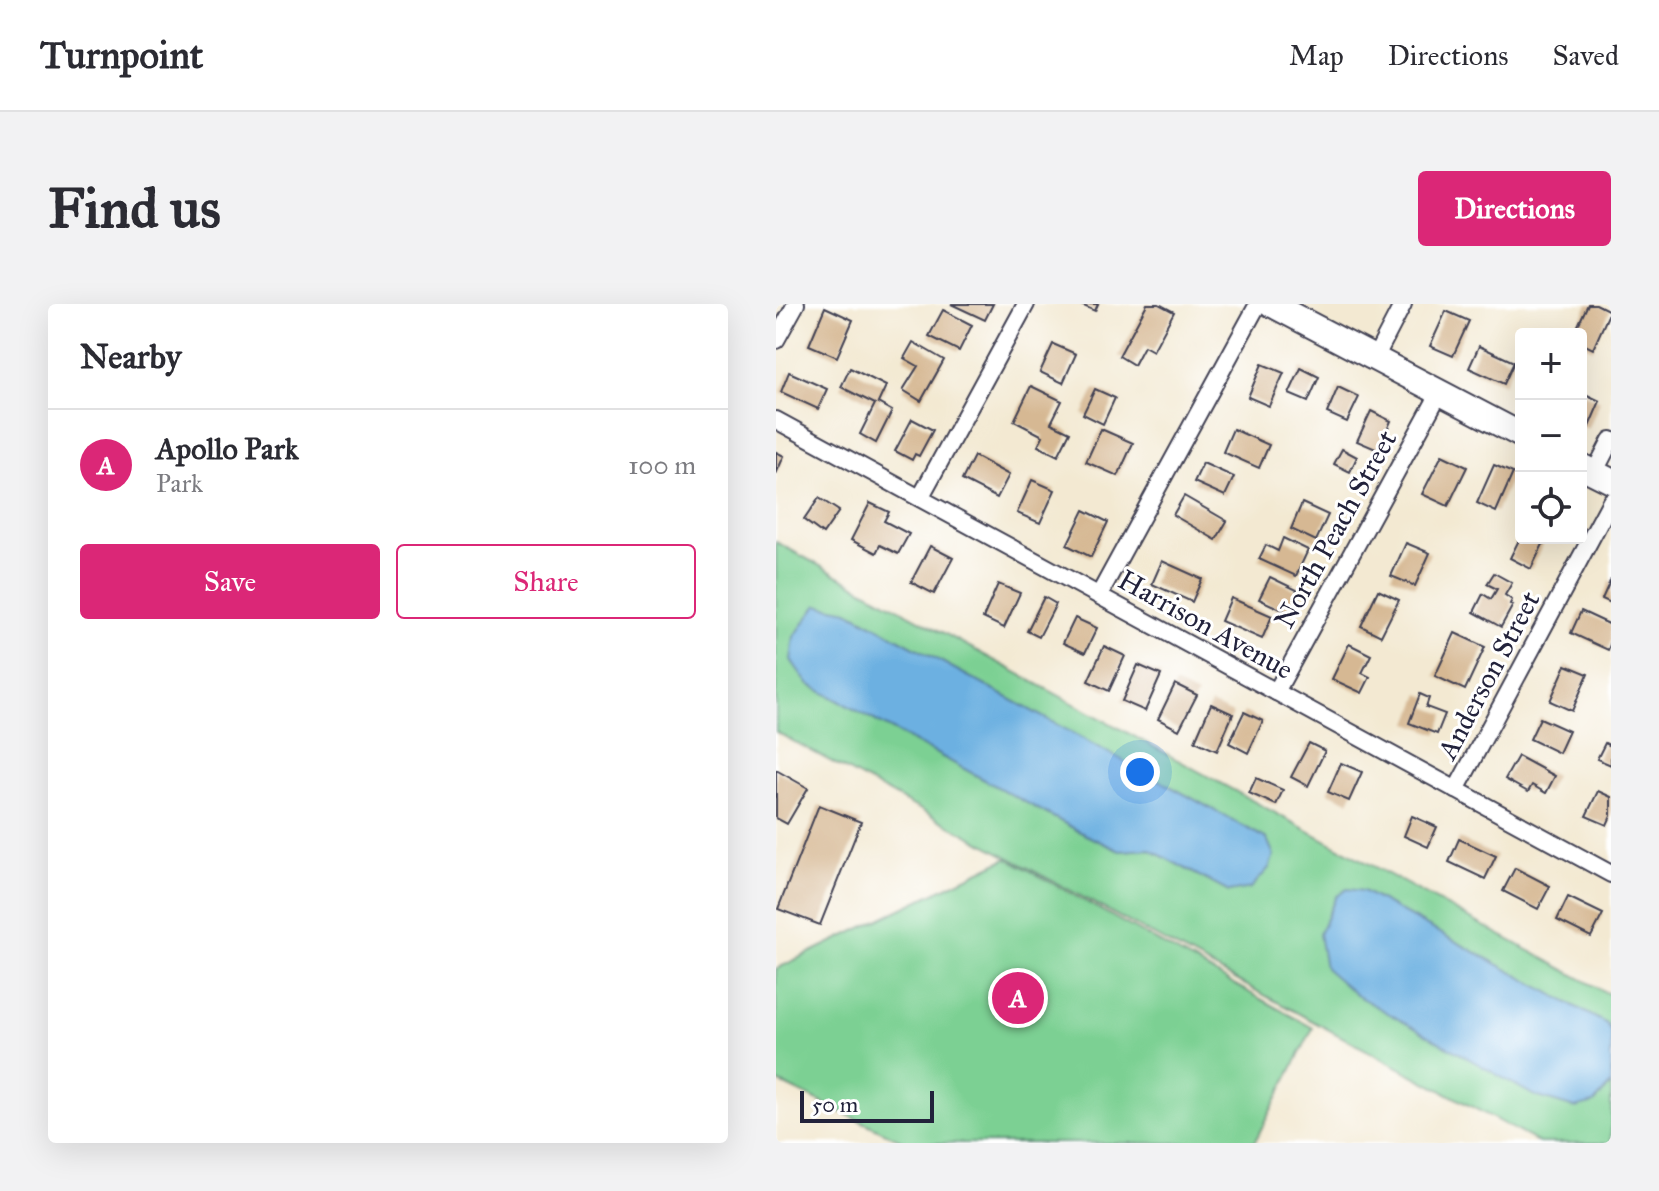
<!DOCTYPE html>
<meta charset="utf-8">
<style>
body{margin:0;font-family:"IM FELL Great Primer",serif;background:#f2f2f3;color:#2b2b33}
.controls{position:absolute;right:24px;top:24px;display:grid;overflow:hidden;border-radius:8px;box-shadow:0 8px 32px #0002}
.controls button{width:72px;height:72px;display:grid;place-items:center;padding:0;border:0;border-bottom:2px solid #e1e1e2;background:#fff;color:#2b2b33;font:40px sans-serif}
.scale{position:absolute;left:24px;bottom:20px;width:134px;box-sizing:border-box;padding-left:8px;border:4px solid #22223b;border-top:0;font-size:22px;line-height:28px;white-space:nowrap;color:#22223b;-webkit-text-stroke:6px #fff;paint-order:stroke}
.you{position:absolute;left:364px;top:468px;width:28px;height:28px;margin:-20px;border:6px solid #fff;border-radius:50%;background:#1a73e8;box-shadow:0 0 0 12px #1a73e833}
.badge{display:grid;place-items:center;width:52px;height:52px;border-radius:50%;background:#db2777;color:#fff;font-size:26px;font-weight:700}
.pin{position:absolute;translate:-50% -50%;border:4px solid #fff;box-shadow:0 2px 8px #0006}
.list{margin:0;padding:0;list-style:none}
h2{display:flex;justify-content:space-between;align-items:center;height:104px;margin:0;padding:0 32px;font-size:34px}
h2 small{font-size:26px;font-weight:400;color:#7c7c81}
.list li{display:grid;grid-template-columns:52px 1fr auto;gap:24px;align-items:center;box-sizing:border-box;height:112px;padding:0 32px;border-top:2px solid #e1e1e2}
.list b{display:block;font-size:30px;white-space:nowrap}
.list p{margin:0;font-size:26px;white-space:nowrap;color:#7c7c81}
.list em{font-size:26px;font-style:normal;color:#7c7c81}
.actions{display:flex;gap:16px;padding:24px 32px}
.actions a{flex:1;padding:18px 0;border:2px solid #db2777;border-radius:8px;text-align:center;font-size:28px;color:#db2777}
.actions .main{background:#db2777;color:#fff}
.icon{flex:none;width:44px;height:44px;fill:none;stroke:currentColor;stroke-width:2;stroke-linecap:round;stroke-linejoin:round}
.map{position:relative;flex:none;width:835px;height:839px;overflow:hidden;border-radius:8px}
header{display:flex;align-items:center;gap:48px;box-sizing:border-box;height:112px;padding:0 40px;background:#fff;border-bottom:2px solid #e1e1e2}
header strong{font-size:38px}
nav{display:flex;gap:44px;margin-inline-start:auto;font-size:28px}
.intro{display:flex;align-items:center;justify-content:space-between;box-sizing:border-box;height:192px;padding:0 48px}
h1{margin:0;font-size:56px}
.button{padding:20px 36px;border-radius:8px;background:#db2777;color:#fff;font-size:28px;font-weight:700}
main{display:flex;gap:48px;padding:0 48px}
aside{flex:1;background:#fff;border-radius:8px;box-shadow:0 8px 32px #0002}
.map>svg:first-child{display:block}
</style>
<header>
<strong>Turnpoint</strong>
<nav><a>Map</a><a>Directions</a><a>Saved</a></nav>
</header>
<div class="intro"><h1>Find us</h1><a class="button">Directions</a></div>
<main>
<aside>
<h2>Nearby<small></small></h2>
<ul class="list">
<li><span class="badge">A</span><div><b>Apollo Park</b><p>Park</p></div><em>100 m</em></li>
</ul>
<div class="actions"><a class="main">Save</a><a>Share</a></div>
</aside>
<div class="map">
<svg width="835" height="839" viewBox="0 0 835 839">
<rect width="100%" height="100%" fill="#fff"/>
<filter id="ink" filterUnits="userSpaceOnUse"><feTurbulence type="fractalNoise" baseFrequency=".0125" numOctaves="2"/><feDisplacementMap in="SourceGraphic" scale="16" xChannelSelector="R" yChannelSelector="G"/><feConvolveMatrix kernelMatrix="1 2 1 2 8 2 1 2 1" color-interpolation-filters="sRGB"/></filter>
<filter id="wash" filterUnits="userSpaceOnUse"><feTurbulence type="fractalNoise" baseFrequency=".006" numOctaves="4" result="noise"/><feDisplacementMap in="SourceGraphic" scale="32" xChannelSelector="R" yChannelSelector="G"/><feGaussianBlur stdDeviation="1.8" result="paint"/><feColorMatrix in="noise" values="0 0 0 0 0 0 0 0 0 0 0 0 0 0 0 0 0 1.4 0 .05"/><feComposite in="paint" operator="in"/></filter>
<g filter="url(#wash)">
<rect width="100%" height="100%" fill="#f3e9d2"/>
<g fill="#7bd093" stroke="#4e7967" stroke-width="2" fill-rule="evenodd">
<path d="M0 238 835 691V727L831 720 587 587 818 799 835 780V839H763L0 428ZM72 307 491 535 453 588 373 545 344 547 310 531 32 380Z"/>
<polygon points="231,554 537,724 478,839 131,839 0,777 0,665"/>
</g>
<g fill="#6cb0e1" stroke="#47698e" stroke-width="2">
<polygon points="41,301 72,307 491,535 498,551 493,564 475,584 453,588 373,545 344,547 310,531 32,380 15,356 18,333"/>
<polygon points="571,585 587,587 831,720 835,727 835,780 818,799 799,804 759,792 580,691 549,664 543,630 560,593"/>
</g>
<g id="blocks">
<g fill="#d6b893">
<polygon points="175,0 217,0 209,16"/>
<polygon points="303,0 322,0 319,7"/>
<polygon points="371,0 383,0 398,8 377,47 368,42 358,61 343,52"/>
<polygon points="812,0 820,0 834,7 817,45 805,39 805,30 798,30"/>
<polygon points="49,3 77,16 61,53 33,41"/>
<polygon points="167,6 196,21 183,47 153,32"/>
<polygon points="670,7 693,17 677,52 654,42"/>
<polygon points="137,38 168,56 145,97 127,86 142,62 128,54"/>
<polygon points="277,40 300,50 287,79 264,68"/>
<polygon points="703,42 738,58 728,80 693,64"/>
<polygon points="486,60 508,69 493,102 472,93"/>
<polygon points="74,64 110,82 102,99 116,107 100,139 84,130 99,100 65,83"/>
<polygon points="525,64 543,73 532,98 513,90"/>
<polygon points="13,68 51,85 42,105 5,88"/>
<polygon points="255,82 286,97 275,119 294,128 282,152 262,142 267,132 238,117"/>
<polygon points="562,83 583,93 571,118 551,109"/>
<polygon points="319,85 339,94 327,120 307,110"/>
<polygon points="805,88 824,97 812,125 805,122"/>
<polygon points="595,107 615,117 602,146 581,137"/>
<polygon points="136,115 157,126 143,152 139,150 136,156 119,147"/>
<polygon points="325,125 357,139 342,172 310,158"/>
<polygon points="457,125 493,141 483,164 447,148"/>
<polygon points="566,145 581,153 574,168 558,160"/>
<polygon points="0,148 8,152 0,170"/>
<polygon points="666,151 691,163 672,202 646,190"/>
<polygon points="198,152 233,171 221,194 186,176"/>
<polygon points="427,159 458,173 449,192 418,178"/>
<polygon points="718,161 737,169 720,208 701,199"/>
<polygon points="256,176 279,186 264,219 241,209"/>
<polygon points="408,192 451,217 440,236 397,211"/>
<polygon points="43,194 63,207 47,230 28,216"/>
<polygon points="94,199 113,208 108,217 133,230 122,250 104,241 100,249 75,236"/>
<polygon points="526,199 552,211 540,237 515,225"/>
<polygon points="308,206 332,218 315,253 291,241"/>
<polygon points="507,234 532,246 520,272 483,255 490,241 502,247"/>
<polygon points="744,234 770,234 755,265 734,254"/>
<polygon points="630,239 654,249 639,282 615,272"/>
<polygon points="154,242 177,254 158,290 135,278"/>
<polygon points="386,257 426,275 416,298 376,280"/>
<polygon points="718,269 736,279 729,291 736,296 734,300 737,301 725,323 698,308 707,290 715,295 721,285 711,280"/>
<polygon points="494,273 525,288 515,310 483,295"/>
<polygon points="835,275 835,299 826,295"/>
<polygon points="222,280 244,289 228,324 207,314"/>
<polygon points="602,286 623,296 605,332 585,322"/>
<polygon points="268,293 280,300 263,333 251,327"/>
<polygon points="455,294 496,312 486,335 445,317"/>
<polygon points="805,307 835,321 835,338 832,346 795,329"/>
<polygon points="299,314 321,324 309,349 287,339"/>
<polygon points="679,329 709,343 689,386 659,372"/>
<polygon points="573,340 595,351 586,369 594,373 586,389 556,375"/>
<polygon points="328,342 349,352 333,387 312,377"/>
<polygon points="362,361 385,371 369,407 346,397"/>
<polygon points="790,361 812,370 796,407 774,397"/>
<polygon points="399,380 421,391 403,426 382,415"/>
<polygon points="644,390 653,394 650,403 669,410 661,430 633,419"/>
<polygon points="435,400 457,410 441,447 419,437"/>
<polygon points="468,408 487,417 472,449 453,439"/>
<polygon points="764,414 793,427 783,449 754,435"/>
<polygon points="533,439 549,447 532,482 515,473"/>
<polygon points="829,439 835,442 835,461 821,455"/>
<polygon points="742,452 779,472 770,489 756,481 752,488 729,475"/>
<polygon points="565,459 586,468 573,497 552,488"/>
<polygon points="0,466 32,484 11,520 0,514"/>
<polygon points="480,474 507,486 500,501 473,489"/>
<polygon points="822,487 835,493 835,512 831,521 810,512"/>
<polygon points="43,501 85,518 44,621 2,605"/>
<polygon points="636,512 661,523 652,543 628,532"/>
<polygon points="683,535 720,552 709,575 673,558"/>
<polygon points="739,564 774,582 762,605 727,587"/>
<polygon points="792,593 827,610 815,633 781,616"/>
</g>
</g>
</g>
<g filter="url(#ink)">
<use href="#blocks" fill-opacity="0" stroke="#414052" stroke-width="2"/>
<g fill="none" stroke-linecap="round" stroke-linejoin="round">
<defs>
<g id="minor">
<polyline points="0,36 20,0"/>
<polyline points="599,54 627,0"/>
<polyline points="0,116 835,570"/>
<polyline points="818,169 835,136"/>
<polyline points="144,194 250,0"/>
<polyline points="323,291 482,0"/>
<polyline points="500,388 664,88"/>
<polyline points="680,486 835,197"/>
</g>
<g id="secondary">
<polyline points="495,0 745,131"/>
<polyline points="805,162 835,177"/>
</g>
</defs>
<use href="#minor" stroke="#414052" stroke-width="20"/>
<use href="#secondary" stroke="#414052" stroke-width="28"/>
<use href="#minor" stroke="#fff" stroke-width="16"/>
<use href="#secondary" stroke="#fff" stroke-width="24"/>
</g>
</g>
<g text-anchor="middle" stroke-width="6" stroke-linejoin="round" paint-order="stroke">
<g font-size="28" fill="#22223b" stroke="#fff">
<text transform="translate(559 225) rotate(-61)" y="10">North Peach Street</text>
<text transform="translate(430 320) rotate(29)" y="10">Harrison Avenue</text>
<text transform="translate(712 371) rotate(-62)" y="10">Anderson Street</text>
</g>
</g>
</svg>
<div class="controls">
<button>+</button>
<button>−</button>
<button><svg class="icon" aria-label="locate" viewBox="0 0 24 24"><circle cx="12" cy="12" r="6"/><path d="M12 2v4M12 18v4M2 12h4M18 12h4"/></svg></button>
</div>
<div class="scale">50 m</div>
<div class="you"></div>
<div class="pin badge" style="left:242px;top:694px">A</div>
</div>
</main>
